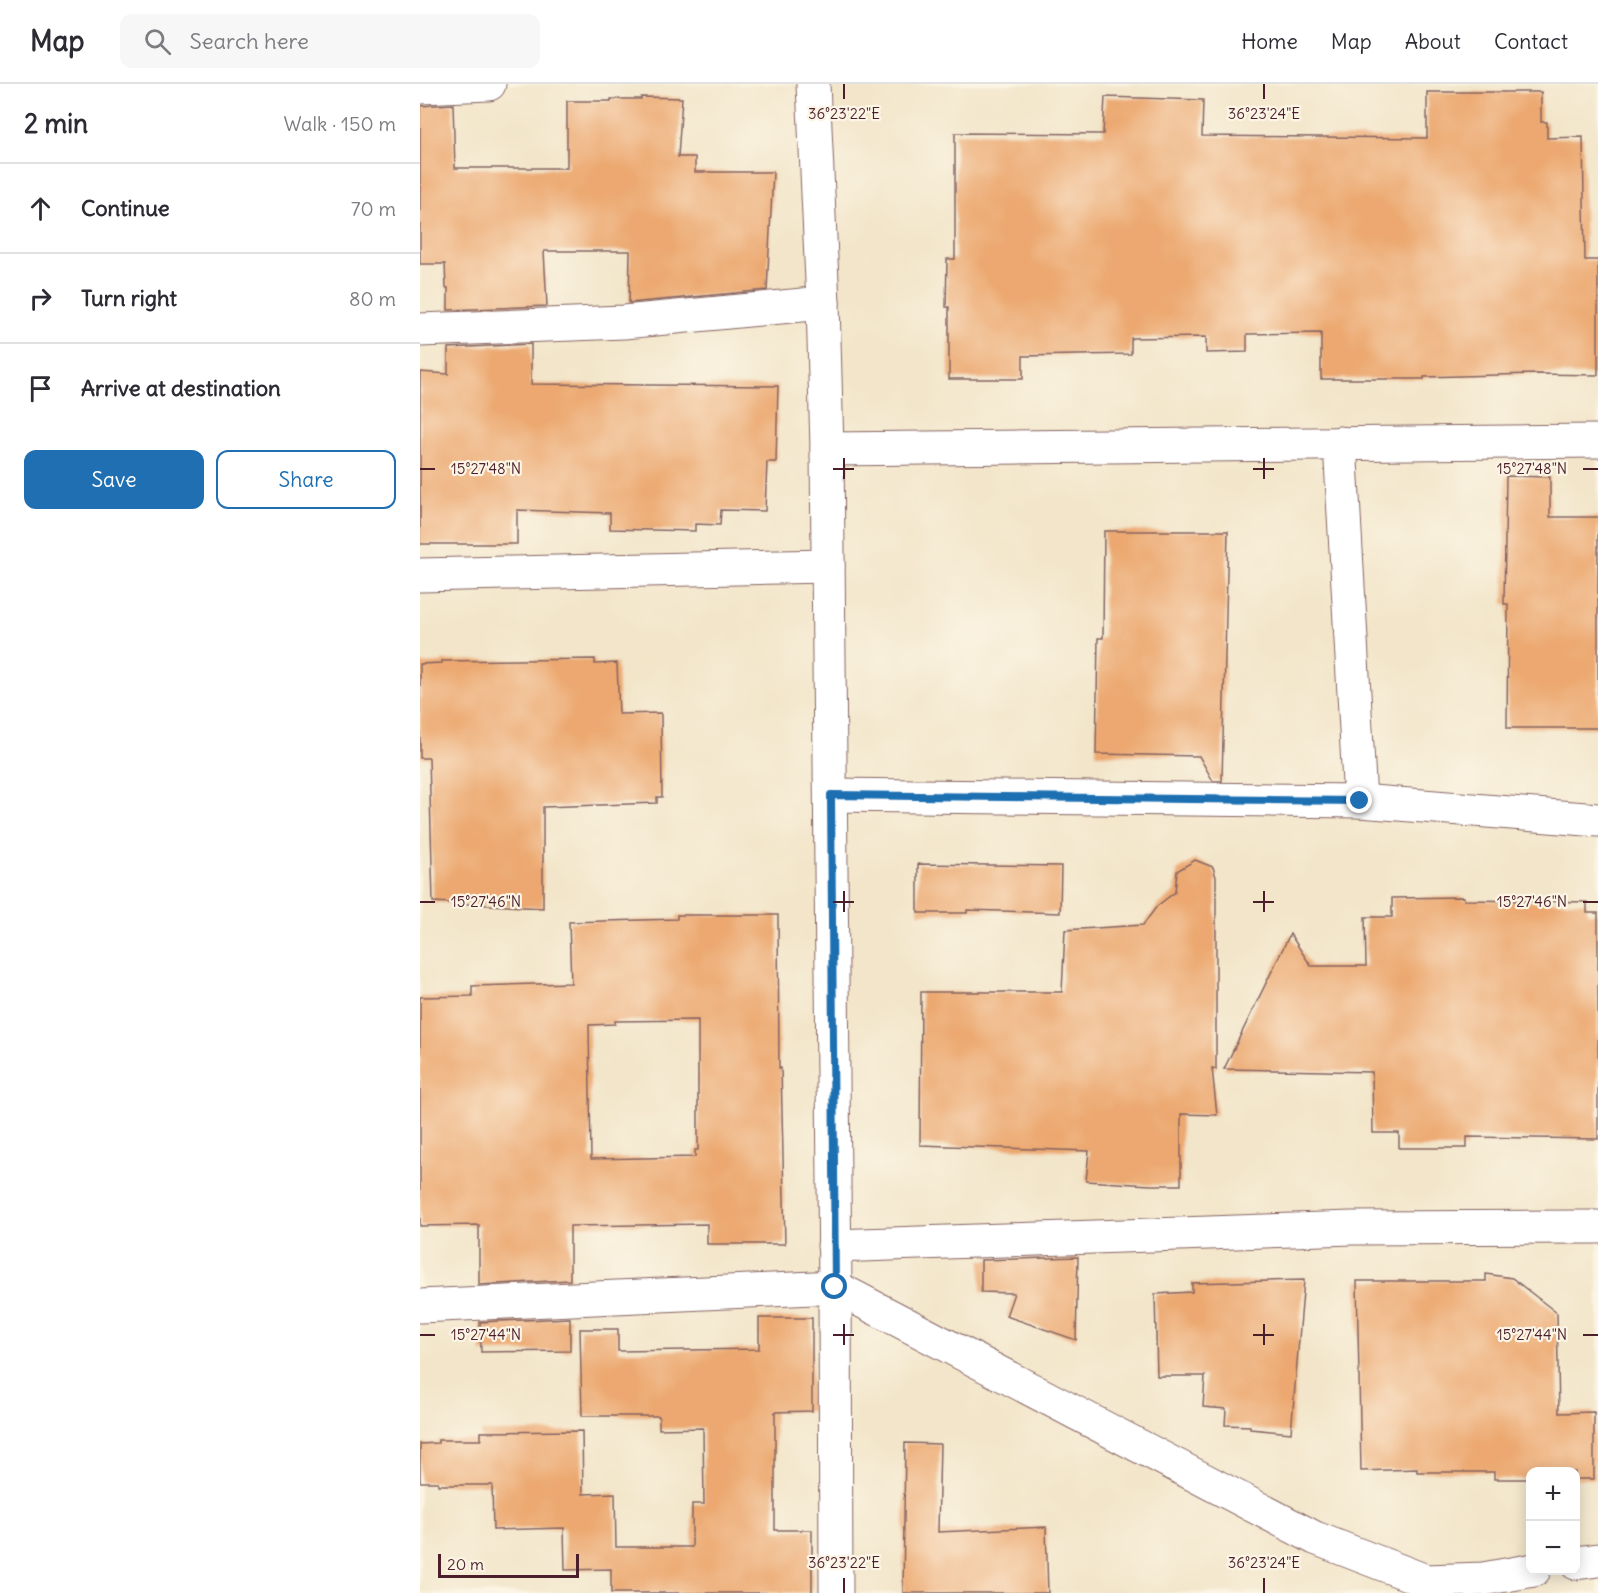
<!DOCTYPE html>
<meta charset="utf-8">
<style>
body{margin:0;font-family:Delius,sans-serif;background:#f7f7f7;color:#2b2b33}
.controls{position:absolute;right:18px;bottom:18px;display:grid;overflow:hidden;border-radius:12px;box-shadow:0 3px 15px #0003}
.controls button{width:54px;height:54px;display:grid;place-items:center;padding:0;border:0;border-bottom:2px solid #e1e1e2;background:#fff;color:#2b2b33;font:30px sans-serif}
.scale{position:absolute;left:18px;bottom:15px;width:141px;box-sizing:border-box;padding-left:6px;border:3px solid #4a1f2b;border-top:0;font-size:16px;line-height:21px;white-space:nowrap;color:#4a1f2b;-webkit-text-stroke:4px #fcf5e5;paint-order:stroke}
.stop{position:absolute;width:18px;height:18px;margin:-14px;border:4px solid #1f6fb2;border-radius:50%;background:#fff}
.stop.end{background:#1f6fb2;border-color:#fff;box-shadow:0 2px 6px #0008}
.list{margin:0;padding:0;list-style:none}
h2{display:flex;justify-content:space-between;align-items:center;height:78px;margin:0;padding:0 24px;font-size:26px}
h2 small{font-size:20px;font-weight:400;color:#7c7c81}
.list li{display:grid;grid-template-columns:39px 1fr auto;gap:18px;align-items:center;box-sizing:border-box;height:90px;padding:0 24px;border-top:2px solid #e1e1e2}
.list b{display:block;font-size:22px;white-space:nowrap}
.list em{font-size:20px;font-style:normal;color:#7c7c81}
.actions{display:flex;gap:12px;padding:18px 24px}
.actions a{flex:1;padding:14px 0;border:2px solid #1f6fb2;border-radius:12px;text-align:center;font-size:21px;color:#1f6fb2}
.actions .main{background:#1f6fb2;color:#fff}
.icon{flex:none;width:33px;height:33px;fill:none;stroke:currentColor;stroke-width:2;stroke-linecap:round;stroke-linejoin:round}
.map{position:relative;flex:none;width:1178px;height:1509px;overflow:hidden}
header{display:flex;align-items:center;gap:36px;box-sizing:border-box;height:84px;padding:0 30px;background:#fff;border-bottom:2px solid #e1e1e2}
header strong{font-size:28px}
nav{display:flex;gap:33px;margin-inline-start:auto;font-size:21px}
.search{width:420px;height:54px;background:#f7f7f7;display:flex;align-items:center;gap:15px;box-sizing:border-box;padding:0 21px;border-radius:12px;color:#7c7c81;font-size:22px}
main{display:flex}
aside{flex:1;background:#fff}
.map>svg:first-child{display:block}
</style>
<header>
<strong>Map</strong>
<div class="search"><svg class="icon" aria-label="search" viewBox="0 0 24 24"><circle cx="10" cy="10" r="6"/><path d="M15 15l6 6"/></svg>Search here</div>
<nav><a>Home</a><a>Map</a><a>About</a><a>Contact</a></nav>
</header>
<main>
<aside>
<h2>2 min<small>Walk · 150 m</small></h2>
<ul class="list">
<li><svg class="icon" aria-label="ahead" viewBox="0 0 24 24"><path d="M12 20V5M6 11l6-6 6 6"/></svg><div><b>Continue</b></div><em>70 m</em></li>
<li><svg class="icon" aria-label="right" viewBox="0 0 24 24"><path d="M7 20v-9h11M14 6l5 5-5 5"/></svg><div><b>Turn right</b></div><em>80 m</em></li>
<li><svg class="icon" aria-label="arrive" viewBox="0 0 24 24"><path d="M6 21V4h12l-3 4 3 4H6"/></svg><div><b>Arrive at destination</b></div></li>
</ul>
<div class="actions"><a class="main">Save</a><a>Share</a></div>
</aside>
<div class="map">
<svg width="1178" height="1509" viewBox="0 0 1178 1509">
<rect width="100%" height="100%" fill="#fcf5e5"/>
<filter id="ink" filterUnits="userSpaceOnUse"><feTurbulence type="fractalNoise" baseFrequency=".0167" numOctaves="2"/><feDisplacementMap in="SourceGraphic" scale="12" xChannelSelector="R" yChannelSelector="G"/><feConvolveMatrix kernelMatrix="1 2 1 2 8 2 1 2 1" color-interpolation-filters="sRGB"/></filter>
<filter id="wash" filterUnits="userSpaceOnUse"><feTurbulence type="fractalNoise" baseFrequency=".008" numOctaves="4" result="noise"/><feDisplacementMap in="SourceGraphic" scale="24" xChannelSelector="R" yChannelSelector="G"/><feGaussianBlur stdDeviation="1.35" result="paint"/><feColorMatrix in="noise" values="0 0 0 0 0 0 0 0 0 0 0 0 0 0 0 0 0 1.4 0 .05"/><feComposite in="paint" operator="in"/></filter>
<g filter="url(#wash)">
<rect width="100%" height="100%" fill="#f2e5c9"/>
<g id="blocks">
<g fill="#eca870" fill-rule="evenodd">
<polygon points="1007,8 1121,8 1121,38 1127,38 1127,54 1163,53 1165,176 1178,176 1178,291 1117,290 1004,293 1004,295 901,295 901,249 827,250 827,268 786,269 786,253 711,254 711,270 603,272 603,295 529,295 529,223 526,223 527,175 535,175 535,49 683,50 685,13 783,16 782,52 1007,54"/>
<polygon points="221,13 262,14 258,73 275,73 275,88 353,88 347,206 209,219 210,167 124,167 127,222 28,226 28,204 26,204 25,180 0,180 0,22 33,20 35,84 147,84 147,17 191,17 191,15 221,15"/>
<polygon points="111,260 111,300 358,302 356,378 347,378 345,427 301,426 300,441 275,440 275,447 190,445 190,429 97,426 97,460 0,460 0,288 28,290 28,264"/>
<polygon points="1086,392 1130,393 1130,433 1178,433 1178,644 1087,644 1088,520 1084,520"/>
<polygon points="684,447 808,447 802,697 793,697 779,672 676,670 678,554 683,554"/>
<polygon points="175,575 175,580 197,579 199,630 241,629 242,713 237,713 237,719 123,723 123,824 13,818 9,674 0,674 0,580 22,579 22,577"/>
<polygon points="775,776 793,783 796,793 796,985 792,984 797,1031 761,1030 761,1101 730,1101 666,1097 669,1067 500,1061 501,908 642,908 645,846 723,841 737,822 755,808 757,787"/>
<polygon points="498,780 641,782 640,829 547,826 547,829 498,829"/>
<polygon points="1044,813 1044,816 1167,818 1167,829 1178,829 1178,1055 1047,1053 1047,1064 979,1064 979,1049 953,1049 952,988 804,985 870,850 891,882 946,882 945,833 972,833 972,814"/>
<path d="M257 831H358L359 984H361L365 1160H287V1140L150 1142V1196L59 1201V1141L0 1142V913L52 912V902L151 899 149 838 257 835ZM278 936V1066H275V1073L171 1075 169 941 195 940V937Z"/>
<polygon points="658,1173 656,1256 586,1232 594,1209 561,1208 561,1176"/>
<polygon points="1066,1190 1092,1194 1137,1229 1139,1329 1174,1328 1174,1395 1155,1395 1155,1388 1110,1388 1110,1395 1074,1395 1074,1388 997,1388 997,1385 941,1387 937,1197 1066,1197"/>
<polygon points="884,1196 871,1349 830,1345 830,1342 805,1341 806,1325 783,1323 785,1292 737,1292 735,1210 772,1208 772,1199"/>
<polygon points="150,1234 150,1267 61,1268 60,1238"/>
<polygon points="339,1234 392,1234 392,1327 355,1328 355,1446 392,1446 392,1509 191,1509 191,1485 145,1486 144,1444 73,1446 72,1401 18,1401 18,1398 0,1398 0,1360 18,1359 18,1356 61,1356 61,1348 162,1347 163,1410 195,1409 196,1463 272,1463 272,1420 284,1420 283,1344 239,1345 239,1332 162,1332 160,1245 198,1245 198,1267 339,1265"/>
<polygon points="485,1359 520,1360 518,1448 626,1443 628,1509 483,1509"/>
</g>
</g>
</g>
<g filter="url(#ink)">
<use href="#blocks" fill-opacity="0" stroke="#856462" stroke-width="1.5"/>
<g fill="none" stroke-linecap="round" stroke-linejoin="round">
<defs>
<g id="minor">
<polyline points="393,0 403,219 407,365 415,1203 416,1509"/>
<polyline points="0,3 69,0"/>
<polyline points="0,246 204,238 403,219"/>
<polyline points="920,359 940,717"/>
<polyline points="407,365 1178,357"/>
<polyline points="0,491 408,482"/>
<polyline points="411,711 940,717 1178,736"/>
<polyline points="414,1162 932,1144 1178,1143"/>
<polyline points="0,1222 415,1203 895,1454 1006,1497 1063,1495 1114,1486"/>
<polyline points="1156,1479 1178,1476"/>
</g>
</defs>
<use href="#minor" stroke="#856462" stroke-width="35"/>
<use href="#minor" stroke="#fff" stroke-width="33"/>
</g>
</g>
<g fill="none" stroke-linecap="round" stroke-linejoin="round" filter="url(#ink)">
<polyline stroke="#1f6fb2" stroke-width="8" points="415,1203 411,711 940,717"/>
</g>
<path fill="none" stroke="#4a1f2b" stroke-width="2" d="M424 0V15M844 0V15M424 374V395M844 374V395M0 385H15M413 385H434M833 385H854M1163 385H1178M424 807V828M844 807V828M0 818H15M413 818H434M833 818H854M1163 818H1178M424 1240V1261M844 1240V1261M0 1251H15M413 1251H434M833 1251H854M1163 1251H1178M424 1494V1509M844 1494V1509"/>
<g font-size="15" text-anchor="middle" fill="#4a1f2b" stroke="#fcf5e5" stroke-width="4.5" stroke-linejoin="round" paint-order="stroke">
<text x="424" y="35">36°23'22"E</text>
<text x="844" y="35">36°23'24"E</text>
<text x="66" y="390">15°27'48"N</text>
<text x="1112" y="390">15°27'48"N</text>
<text x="66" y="823">15°27'46"N</text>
<text x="1112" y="823">15°27'46"N</text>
<text x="66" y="1256">15°27'44"N</text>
<text x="1112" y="1256">15°27'44"N</text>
<text x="424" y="1484">36°23'22"E</text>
<text x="844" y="1484">36°23'24"E</text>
</g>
</svg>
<div class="controls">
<button>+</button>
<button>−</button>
</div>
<div class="scale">20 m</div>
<div class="stop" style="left:415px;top:1203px"></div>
<div class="stop end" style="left:940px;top:717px"></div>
</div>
</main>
